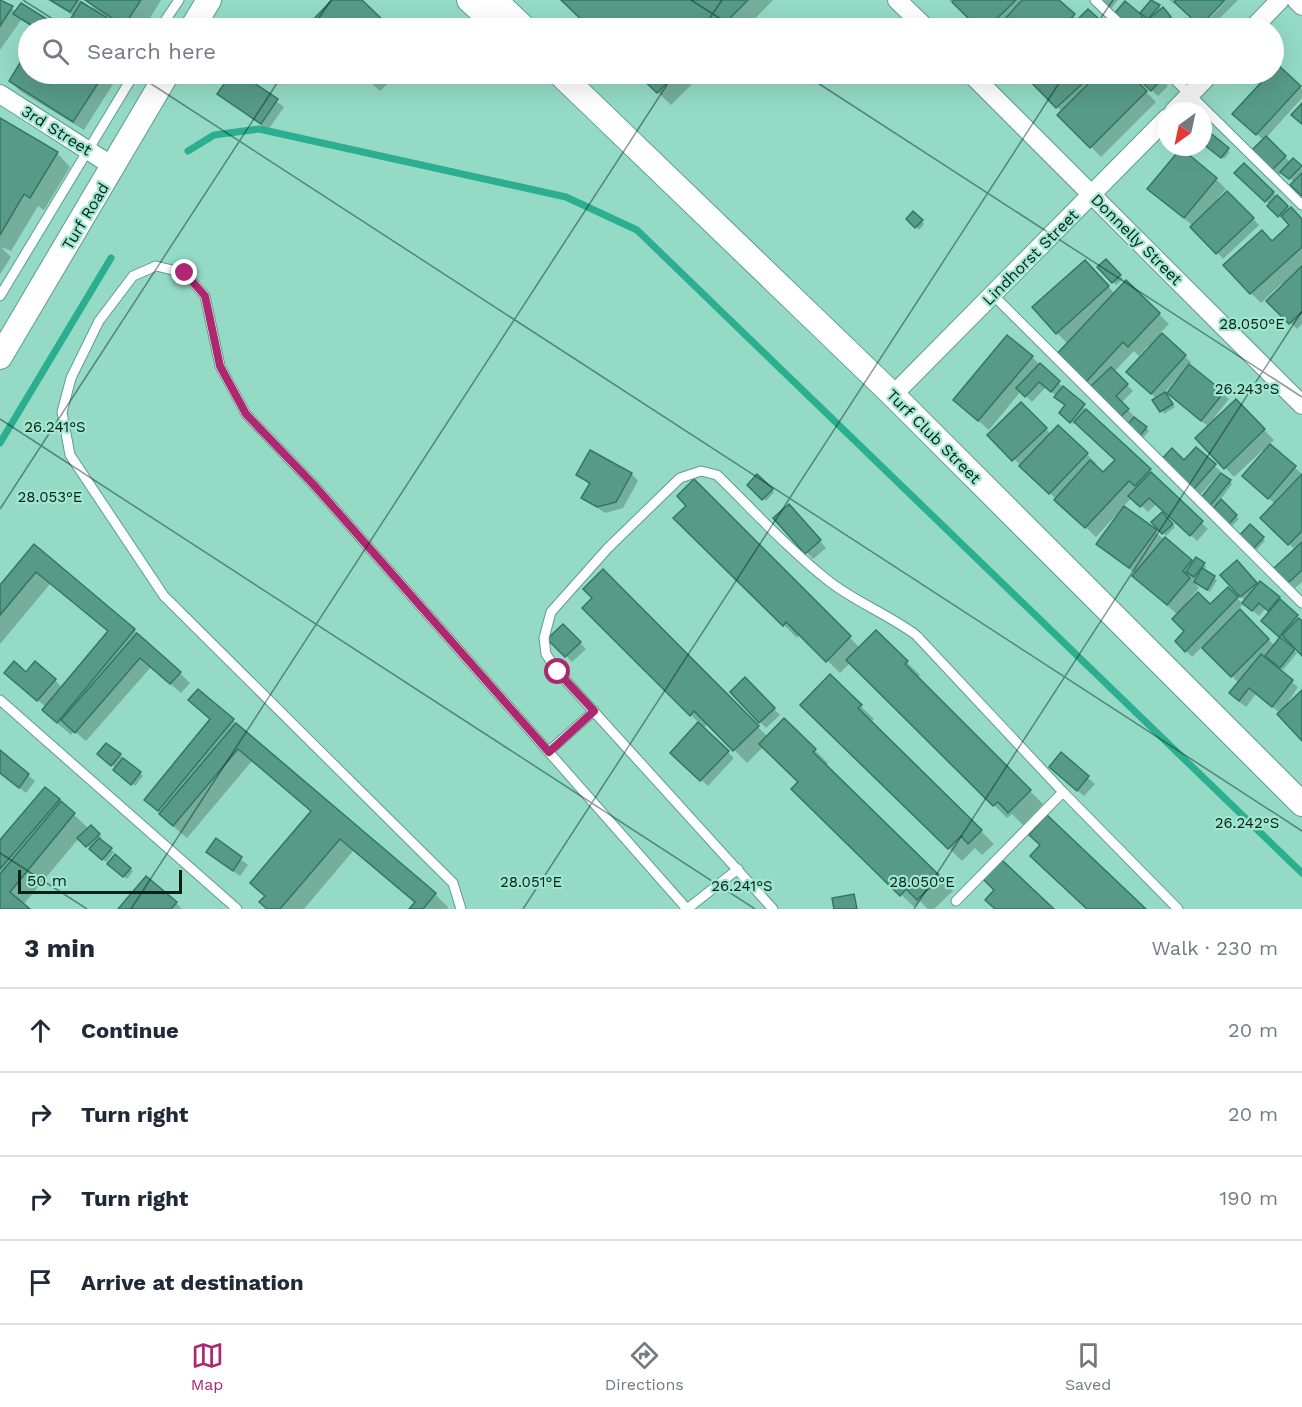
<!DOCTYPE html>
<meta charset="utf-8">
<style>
body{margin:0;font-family:"Work Sans",sans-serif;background:#f2f2f3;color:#1f2937}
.compass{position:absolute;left:1158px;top:102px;width:54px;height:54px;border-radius:50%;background:#fff;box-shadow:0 6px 24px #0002;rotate:213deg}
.scale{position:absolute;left:18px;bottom:15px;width:164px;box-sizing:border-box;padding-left:6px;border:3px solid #042119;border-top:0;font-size:16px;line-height:21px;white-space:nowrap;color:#042119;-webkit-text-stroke:4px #a1e7d0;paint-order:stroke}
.stop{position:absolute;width:18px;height:18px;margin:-14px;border:4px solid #ad2870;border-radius:50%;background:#fff}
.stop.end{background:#ad2870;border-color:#fff;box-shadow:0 2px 6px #0008}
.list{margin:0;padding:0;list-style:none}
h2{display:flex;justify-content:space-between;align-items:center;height:78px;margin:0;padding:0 24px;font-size:26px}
h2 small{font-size:20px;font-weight:400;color:#747a83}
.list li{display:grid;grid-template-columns:39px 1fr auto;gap:18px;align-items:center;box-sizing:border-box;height:84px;padding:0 24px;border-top:2px solid #e0e1e3}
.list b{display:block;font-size:22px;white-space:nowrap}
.list em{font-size:20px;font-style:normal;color:#747a83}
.icon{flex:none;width:33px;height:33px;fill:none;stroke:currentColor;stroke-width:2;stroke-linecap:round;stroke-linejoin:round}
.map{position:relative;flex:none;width:1302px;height:909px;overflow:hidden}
.search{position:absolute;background:#fff;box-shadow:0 6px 24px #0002;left:18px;right:18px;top:18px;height:66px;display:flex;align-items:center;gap:15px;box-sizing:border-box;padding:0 21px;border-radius:33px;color:#747a83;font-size:22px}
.sheet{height:414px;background:#fff}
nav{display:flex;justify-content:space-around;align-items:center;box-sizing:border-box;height:84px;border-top:2px solid #e0e1e3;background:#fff;font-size:16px;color:#747a83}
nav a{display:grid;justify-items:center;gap:3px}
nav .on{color:#ad2870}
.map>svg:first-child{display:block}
</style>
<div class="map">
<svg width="1302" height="909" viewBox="0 0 1302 909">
<rect width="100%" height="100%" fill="#94dac4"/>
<g fill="#0003" fill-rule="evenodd">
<polygon points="0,0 17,12 21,5 58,28 33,28 21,20 0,50"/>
<polygon points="48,0 80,0 96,11 87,0 161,0 144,28 67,28 74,16"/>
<polygon points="334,0 360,0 390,28 314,28 310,25"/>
<polygon points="563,0 773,0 746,28 592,28"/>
<polygon points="949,0 1056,0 1079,21 1088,11 1107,28 1087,28 1084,25 1082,28 980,28"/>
<polygon points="1102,0 1118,0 1111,9"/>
<polygon points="1153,0 1173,21 1164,28 1147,17 1137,28 1131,28 1115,15 1140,15"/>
<polygon points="1169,0 1223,0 1196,28 1200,28 1227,0 1238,0 1210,28 1193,28 1198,23 1175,1 1173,3"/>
<polygon points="28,52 28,74 103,74 113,84 84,130 20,91 10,81"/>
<polygon points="1277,66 1302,89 1302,98 1266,138 1291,163 1293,161 1302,169 1302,194 1295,183 1283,172 1279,175 1254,150 1263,140 1235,113 1274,74"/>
<polygon points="104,74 120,74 115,80"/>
<polygon points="232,74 238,74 284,107 268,130 219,94"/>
<polygon points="361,74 397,74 380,91"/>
<polygon points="639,74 702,74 671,105"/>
<polygon points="1031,74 1128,74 1156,102 1101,157 1059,115 1062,112 1030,78"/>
<polygon points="1135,74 1155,74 1168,86 1158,96"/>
<polygon points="0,120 57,153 70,167 44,210 38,206 11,251 1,247 11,257 0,274"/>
<polygon points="1203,130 1230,152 1224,159 1203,143"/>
<polygon points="1244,165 1302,220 1302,324 1297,329 1268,301 1283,286 1281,284 1261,303 1251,293 1272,242 1292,225 1236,173"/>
<polygon points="1216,179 1226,189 1217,199 1227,193 1259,225 1223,259 1193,226 1149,189"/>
<polygon points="913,213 924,224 919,230 908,219"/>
<polygon points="1106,261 1123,279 1116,285 1099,267"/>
<polygon points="1095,272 1115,294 1159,314 1169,324 1160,333 1191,362 1188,366 1229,399 1213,419 1236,401 1274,440 1269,445 1302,474 1302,582 1295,588 1276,568 1295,550 1262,518 1275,504 1251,482 1265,452 1263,450 1234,477 1197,438 1209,427 1175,400 1179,376 1164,393 1175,407 1164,414 1157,399 1135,379 1150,348 1148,346 1139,356 1134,351 1114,372 1133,391 1121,403 1149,431 1143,438 1131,429 1133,420 1131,419 1127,423 1067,365 1068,344 1057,333"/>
<path d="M1032 357 1208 529 1197 541 1157 503 1148 512 1132 497 1123 507 1194 563 1204 564 1206 567 1203 571 1217 580 1210 592 1194 582 1199 588 1188 601 1210 606 1228 589 1243 604 1245 601 1222 575 1243 568 1258 585 1279 598 1302 621V654L1288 640 1285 644 1297 653 1283 670 1269 659 1267 661 1298 687 1282 711 1302 692V739L1280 713 1256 694 1246 707 1237 700 1231 693 1239 683 1202 647 1192 657 1177 641 1186 631 1178 615 1144 585 1136 574 1104 550 1121 513 1119 512 1096 537 989 435 1021 404 1051 434 1059 427 1097 464 1095 467 1103 474 1116 460 1076 422 1074 424 1064 416 1067 405 1046 387 1032 402 1021 391 989 430 965 409ZM1244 603 1259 616 1266 608 1271 612 1269 628 1281 638 1275 646 1238 610Z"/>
<polygon points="591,452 632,474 638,481 623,508 605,513 583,498 590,485 578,475"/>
<polygon points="1214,465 1221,472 1200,495 1169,467"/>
<polygon points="757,476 774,492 766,501 749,485"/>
<polygon points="694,481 860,648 876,632 920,675 917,678 1043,804 1023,825 1012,814 1007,818 851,662 840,673 800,634 797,638 676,518 688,506"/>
<polygon points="1230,481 1232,484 1220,500 1239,519 1231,527 1205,502"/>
<polygon points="795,513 826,548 813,559 775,518"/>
<polygon points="1162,514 1175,527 1166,536 1153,522"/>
<polygon points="1250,526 1265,541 1255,551 1240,537"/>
<polygon points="34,546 134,630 180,673 190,683 181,693 151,667 86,741 74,731 71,735 57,723 46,707 12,679 26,674 55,680 62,688 109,632 50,584 0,644 0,588"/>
<polygon points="603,571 768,737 784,720 828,763 825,766 953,891 934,909 928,909 920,901 914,907 793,789 800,782 764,746 747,763 708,723 703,729 734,758 708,786 678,759 699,723 584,608 594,598"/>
<polygon points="563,626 586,649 572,662 549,639"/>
<polygon points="830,676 874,719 870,722 994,844 982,855 975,848 962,861 802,705"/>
<polygon points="745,679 780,715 766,728 732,692"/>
<polygon points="233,720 242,731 435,894 448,907 447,909 411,909 416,904 353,851 304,909 268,909 266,897 252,883 312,812 252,761 187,838 174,827 146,799"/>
<polygon points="0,752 35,781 26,793 0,772"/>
<polygon points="120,755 143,776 135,786 102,756"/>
<polygon points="1061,755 1095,784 1084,796 1057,774"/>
<polygon points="59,800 89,829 91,827 102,838 100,840 114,852 106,862 79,838 23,905 28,909 0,909 0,843"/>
<polygon points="216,840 248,865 240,876 215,858"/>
<polygon points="111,867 130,869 133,871 127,879"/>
<polygon points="146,878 176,903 182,909 120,909"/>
</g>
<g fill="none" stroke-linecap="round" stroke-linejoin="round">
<g stroke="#2caf90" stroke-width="7">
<polyline points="188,151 214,135 259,129 566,197 637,230 1302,873"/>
<polyline points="0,443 111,258"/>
</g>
</g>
<g fill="#579b87" stroke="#327764" stroke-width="1.5">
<polygon points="0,0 13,6 0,26"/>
<polygon points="50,0 78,0 70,12"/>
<polygon points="85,0 141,0 124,26"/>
<polygon points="332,0 362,0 390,27 312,28 308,25"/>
<polygon points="561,0 748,0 720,28 590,28"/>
<polygon points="954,0 1016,0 987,28 978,28 952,2"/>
<polygon points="1022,0 1059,0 1075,14 1062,28 997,28"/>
<polygon points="1151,0 1160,5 1148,19 1140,13"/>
<polygon points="1176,0 1225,0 1200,26 1174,2"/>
<polygon points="1125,1 1143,16 1132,28 1113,15"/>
<polygon points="81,2 124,28 65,28"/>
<polygon points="21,3 61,28 36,28 13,14"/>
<polygon points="1163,7 1171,17 1158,28 1150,18"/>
<polygon points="1088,9 1109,28 1086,28 1077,20"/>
<polygon points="28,50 28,74 104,74 73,122 9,81"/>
<polygon points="1277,64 1301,86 1256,135 1232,114 1269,74 1274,74"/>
<polygon points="231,74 241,74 278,99 261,124 217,94"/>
<polygon points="359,74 377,74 369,82"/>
<polygon points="637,74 676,74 657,93"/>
<polygon points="1032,74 1093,74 1056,108 1027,78"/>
<polygon points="1098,74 1130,74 1147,91 1090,148 1057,115"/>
<polygon points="1133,74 1157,74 1162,79 1151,91"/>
<polygon points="1302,103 1302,124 1291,115"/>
<polygon points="0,118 58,152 30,198 24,194 0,235"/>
<polygon points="1203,127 1229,148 1221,158 1203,144"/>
<polygon points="1266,136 1286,156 1272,170 1252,150"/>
<polygon points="1181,148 1217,178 1184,218 1147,189"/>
<polygon points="1293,158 1302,166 1289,179 1280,172"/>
<polygon points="1244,163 1274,192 1265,202 1234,173"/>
<polygon points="1302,173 1302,196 1290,185"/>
<polygon points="1227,191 1254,218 1216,254 1190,227"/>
<polygon points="1277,195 1288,206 1278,217 1267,206"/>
<polygon points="1291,207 1302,219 1302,247 1250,294 1223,265 1262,230 1272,241 1289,225 1281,216"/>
<polygon points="913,211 923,220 915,228 906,219"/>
<polygon points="1106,259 1121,275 1112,283 1097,267"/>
<polygon points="1085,260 1109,286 1056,334 1032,307"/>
<polygon points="1302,266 1302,312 1289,324 1266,301"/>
<polygon points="1126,280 1160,313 1128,347 1123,342 1085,383 1055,356"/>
<polygon points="1162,333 1186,355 1151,394 1126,372"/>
<polygon points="1007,335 1033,356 978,421 953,400"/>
<polygon points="1040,363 1060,381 1051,392 1039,382 1025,397 1016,388"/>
<polygon points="1189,364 1224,392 1201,421 1167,393"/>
<polygon points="1111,367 1128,384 1116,396 1129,409 1119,418 1090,387"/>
<polygon points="1063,386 1085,404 1070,423 1059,413 1065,405 1054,397"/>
<polygon points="1165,392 1173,404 1160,412 1152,400"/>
<polygon points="1236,399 1265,429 1224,469 1195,438"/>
<polygon points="1021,402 1047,428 1012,461 987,435"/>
<polygon points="1086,409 1151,469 1135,486 1129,481 1085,528 1054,500 1090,460 1103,472 1115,460 1074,422"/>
<polygon points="1134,417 1147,427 1139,437 1126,426"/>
<polygon points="1058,425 1088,453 1049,494 1019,466"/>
<polygon points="1270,444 1296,466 1268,499 1242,476"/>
<polygon points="1196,447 1216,464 1193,490 1160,461 1172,448 1184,460"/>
<polygon points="590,450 632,473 616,502 597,507 581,498 590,483 576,475"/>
<polygon points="1151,472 1203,521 1190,536 1149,498 1140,507 1128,496"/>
<polygon points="1221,473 1231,480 1209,507 1200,499"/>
<polygon points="757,474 773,489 762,500 747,485"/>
<polygon points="1302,474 1302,531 1288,545 1260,518"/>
<polygon points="694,479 851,636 826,662 786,622 783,626 673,518 686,506 677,496"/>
<polygon points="1221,499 1237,515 1228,525 1212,510"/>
<polygon points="789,504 821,540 805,554 773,518"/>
<polygon points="1124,506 1157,530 1129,568 1096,544"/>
<polygon points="1162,512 1173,524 1162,534 1151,522"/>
<polygon points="1250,524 1264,537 1252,550 1238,537"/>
<polygon points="1165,537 1192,560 1183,571 1190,578 1167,605 1132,576"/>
<polygon points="1302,542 1302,570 1288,583 1274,568"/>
<polygon points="34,544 135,629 57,723 42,710 108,631 36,572 0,615 0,585"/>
<polygon points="1196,557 1205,563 1194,577 1186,572"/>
<polygon points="1237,560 1257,583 1240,597 1220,575"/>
<polygon points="1202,568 1215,576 1207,590 1194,582"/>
<polygon points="603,569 759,726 733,751 694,711 690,716 582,608 592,598 583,589"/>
<polygon points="1260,581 1280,597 1268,611 1259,603 1252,611 1242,603"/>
<polygon points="1228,587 1238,597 1185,652 1175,641 1184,631 1172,619 1198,592 1210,604"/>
<polygon points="1280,599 1298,615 1279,637 1261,621"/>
<polygon points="1240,609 1269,639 1231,677 1202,648"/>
<polygon points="1299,618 1302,621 1302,656 1282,635"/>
<polygon points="563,624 581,642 565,657 547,639"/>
<polygon points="876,630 908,661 905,664 1031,790 1008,813 998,802 993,806 846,660"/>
<polygon points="137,633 181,672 170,684 140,658 75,733 61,720"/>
<polygon points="1280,637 1295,649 1280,668 1265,656"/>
<polygon points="1261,654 1293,680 1272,707 1249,688 1239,701 1229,693"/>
<polygon points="14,661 26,672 35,661 56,679 37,701 4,673"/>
<polygon points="830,674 862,705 858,708 982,830 968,844 961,836 948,849 800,705"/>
<polygon points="745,677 775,708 759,723 730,692"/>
<polygon points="198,689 234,719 158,811 144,800 210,719 188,700"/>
<polygon points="1302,690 1302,741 1277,714"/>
<polygon points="784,718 816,749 813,752 941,877 917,900 906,889 900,896 791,789 798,782 759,744"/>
<polygon points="698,722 729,751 700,781 670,753"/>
<polygon points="236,723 436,893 423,909 409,909 415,902 340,839 280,909 267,909 259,902 265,896 250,883 311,811 238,749 173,826 159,814"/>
<polygon points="106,743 121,754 111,766 97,754"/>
<polygon points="0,750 29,774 19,788 0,773"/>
<polygon points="1061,752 1089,776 1077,791 1049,767"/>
<polygon points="123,758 141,772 131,785 113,770"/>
<polygon points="45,787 60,799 0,869 0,840"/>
<polygon points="61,801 75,813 10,892 30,909 0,909 0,874"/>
<polygon points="1047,815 1146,909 1087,909 1030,856 1040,845 1029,835"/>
<polygon points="91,825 100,834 86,847 77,838"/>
<polygon points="99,838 112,848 102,860 89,849"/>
<polygon points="216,838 242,857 233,871 206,852"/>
<polygon points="115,854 131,868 123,877 107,864"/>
<polygon points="1002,860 1054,909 995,909 985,900 994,890 983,879"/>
<polygon points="146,876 177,902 171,909 118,909"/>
<polygon points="854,894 857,909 834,909 832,898"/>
</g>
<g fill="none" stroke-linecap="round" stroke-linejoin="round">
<defs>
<g id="lane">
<polyline points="1095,0 1124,28"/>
<polyline points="160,28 179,0"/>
<polyline points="1169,74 1302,205"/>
<polyline points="992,294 1302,603"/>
<polyline points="0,296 134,74"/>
<polyline points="0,700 237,909"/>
<polyline points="549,751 594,711"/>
<polyline points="956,901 1063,792"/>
<polyline points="461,909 453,883 164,596 70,455 62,412 71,378 99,321 133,276 156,266 185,273 205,296 220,366 246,414 313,484 687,909 738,869"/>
<path d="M773 909 558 672 546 654 544 638 551 612 608 548 680 478 701 471 717 475C754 511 789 550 830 582 856 602 889 615 916 635L1063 792 1178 909"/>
</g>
<g id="street">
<polyline points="897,0 926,28"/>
<polyline points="1296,0 1302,6"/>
<polyline points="1253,28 1280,0"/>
<polyline points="971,74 1302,405"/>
<polyline points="0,94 114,167"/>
<polyline points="1174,111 1210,74"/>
<polyline points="893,395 1167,118"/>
</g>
<g id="secondary">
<polyline points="469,0 500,28"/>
<polyline points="495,0 524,28"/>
<polyline points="192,28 209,0"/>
<polyline points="560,74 893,395 1302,804"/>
<polyline points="0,357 167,74"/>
</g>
</defs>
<use href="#lane" stroke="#5b9f8b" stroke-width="11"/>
<use href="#street" stroke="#5b9f8b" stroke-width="20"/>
<use href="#secondary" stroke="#5b9f8b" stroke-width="26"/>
<use href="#lane" stroke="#fff" stroke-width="9"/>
<use href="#street" stroke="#fff" stroke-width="18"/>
<use href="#secondary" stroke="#fff" stroke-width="24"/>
</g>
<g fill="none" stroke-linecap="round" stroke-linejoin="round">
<polyline stroke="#ad2870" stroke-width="8" points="185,273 205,296 220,366 246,414 313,484 549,752 594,711 558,672"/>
</g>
<path fill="none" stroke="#042119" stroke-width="1.5" stroke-opacity="0.45" d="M23 0 67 28M691 0 735 28M312 28 331 0M703 28 722 0M1094 28 1113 0M136 74 1302 831M804 74 1302 397M0 419 755 909M0 509 283 74M0 853 87 909M131 909 674 74M523 909 1065 74M914 909 1302 311"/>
<g text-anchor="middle" stroke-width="4.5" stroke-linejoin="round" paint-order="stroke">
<g font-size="16" fill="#042119" stroke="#a1e7d0">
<text transform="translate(57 130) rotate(32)" y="6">3rd Street</text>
<text transform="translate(85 216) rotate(-59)" y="6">Turf Road</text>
<text transform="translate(1137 239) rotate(45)" y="6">Donnelly Street</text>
<text transform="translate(1030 257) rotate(-45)" y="6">Lindhorst Street</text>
<text transform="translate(934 436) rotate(45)" y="6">Turf Club Street</text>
</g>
</g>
<g font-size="15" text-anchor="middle" fill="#042119" stroke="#a1e7d0" stroke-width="4.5" stroke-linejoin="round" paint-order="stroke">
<text x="1252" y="329">28.050°E</text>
<text x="1247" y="394">26.243°S</text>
<text x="55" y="432">26.241°S</text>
<text x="50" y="502">28.053°E</text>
<text x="1247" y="828">26.242°S</text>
<text x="531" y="887">28.051°E</text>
<text x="922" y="887">28.050°E</text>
<text x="742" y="891">26.241°S</text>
</g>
</svg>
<svg class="compass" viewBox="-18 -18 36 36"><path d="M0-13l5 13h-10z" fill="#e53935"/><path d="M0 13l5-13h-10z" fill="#747a83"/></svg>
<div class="scale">50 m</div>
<div class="stop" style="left:558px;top:672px"></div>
<div class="stop end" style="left:185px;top:273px"></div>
<div class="search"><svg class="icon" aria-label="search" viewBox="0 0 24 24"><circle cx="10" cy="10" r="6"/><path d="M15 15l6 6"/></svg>Search here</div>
</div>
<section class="sheet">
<h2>3 min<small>Walk · 230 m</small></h2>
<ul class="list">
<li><svg class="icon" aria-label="ahead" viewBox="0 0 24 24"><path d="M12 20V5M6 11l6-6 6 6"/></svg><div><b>Continue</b></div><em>20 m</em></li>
<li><svg class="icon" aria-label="right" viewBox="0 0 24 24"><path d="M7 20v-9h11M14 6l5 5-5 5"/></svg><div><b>Turn right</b></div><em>20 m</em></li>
<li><svg class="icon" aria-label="right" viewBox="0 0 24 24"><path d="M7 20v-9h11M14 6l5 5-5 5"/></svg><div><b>Turn right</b></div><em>190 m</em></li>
<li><svg class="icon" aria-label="arrive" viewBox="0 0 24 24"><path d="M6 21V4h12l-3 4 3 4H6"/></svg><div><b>Arrive at destination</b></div></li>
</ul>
</section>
<nav>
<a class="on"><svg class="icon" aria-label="map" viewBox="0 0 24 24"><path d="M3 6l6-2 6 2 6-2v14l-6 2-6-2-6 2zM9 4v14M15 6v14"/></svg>Map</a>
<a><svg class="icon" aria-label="directions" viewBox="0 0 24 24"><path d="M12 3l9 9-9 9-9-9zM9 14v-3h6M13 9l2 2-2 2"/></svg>Directions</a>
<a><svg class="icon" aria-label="saved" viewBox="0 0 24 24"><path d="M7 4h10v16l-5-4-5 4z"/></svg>Saved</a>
</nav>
